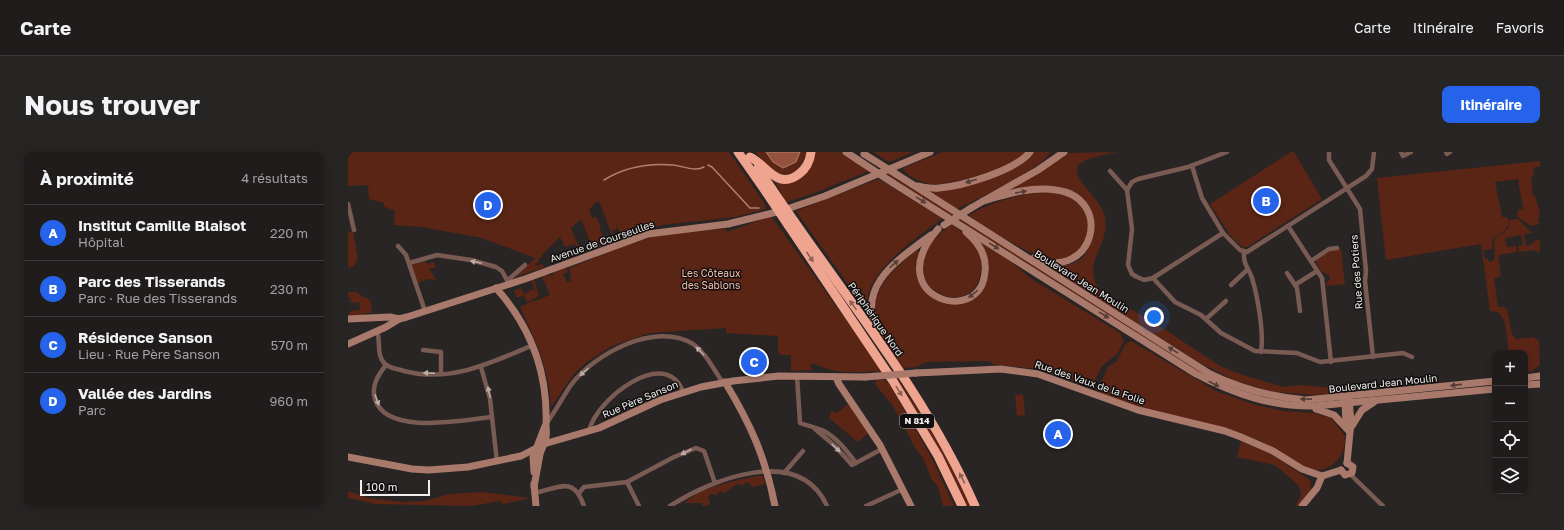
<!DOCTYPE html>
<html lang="fr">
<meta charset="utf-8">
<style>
body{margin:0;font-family:"Golos Text",sans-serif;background:#272524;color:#f1f3f6}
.controls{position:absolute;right:12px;bottom:12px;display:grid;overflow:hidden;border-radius:8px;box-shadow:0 2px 10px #0003}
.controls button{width:36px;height:36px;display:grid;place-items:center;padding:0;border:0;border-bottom:1px solid #3c3a3a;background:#1f1c1b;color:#f1f3f6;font:20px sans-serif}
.scale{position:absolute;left:12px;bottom:10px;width:70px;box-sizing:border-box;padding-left:4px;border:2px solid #f1eeed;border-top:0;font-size:11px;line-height:14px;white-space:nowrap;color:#f1eeed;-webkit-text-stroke:3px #100e0e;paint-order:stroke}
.you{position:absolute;left:806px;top:165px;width:14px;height:14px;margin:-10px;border:3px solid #fff;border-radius:50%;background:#1a73e8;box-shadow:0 0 0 6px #1a73e833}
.badge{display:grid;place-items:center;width:26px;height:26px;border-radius:50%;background:#2563eb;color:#fff;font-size:13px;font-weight:700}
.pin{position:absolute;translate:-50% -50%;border:2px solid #fff;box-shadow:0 1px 4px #0006}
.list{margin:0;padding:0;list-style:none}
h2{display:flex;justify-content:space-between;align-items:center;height:52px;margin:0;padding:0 16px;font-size:17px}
h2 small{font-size:13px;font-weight:400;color:#a1a1a3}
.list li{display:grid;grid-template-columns:26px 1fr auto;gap:12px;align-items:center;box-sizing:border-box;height:56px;padding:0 16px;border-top:1px solid #3c3a3a}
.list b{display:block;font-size:15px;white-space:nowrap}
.list p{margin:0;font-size:13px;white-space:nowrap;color:#a1a1a3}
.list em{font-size:13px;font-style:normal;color:#a1a1a3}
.icon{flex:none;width:22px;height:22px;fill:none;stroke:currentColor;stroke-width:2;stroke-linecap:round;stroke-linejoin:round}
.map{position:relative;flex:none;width:1192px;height:354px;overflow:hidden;border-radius:8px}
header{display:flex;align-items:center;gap:24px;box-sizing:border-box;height:56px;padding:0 20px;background:#1f1c1b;border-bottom:1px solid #3c3a3a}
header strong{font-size:19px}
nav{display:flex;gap:22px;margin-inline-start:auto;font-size:14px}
.intro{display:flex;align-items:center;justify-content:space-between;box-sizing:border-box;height:96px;padding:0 24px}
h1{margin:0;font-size:28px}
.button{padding:10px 18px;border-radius:8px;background:#2563eb;color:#fff;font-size:14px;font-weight:700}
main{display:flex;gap:24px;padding:0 24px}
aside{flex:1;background:#1f1c1b;border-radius:8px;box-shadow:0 2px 10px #0003}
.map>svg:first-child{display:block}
</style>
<header>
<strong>Carte</strong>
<nav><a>Carte</a><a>Itinéraire</a><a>Favoris</a></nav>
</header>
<div class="intro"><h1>Nous trouver</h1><a class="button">Itinéraire</a></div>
<main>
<aside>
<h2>À proximité<small>4 résultats</small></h2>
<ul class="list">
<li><span class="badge">A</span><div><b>Institut Camille Blaisot</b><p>Hôpital</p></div><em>220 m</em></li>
<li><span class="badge">B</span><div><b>Parc des Tisserands</b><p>Parc · Rue des Tisserands</p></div><em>230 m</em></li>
<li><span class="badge">C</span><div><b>Résidence Sanson</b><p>Lieu · Rue Père Sanson</p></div><em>570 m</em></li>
<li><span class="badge">D</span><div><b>Vallée des Jardins</b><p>Parc</p></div><em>960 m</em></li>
</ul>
</aside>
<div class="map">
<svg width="1192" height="354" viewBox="0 0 1192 354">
<rect width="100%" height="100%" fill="#292524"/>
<g fill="#5b2516">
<polygon points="0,0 381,0 417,52 418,57 387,65 314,73 274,86 268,71 269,77 264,79 267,85 265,86 252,51 249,49 241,58 244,66 248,65 253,75 251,75 256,88 261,87 262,91 245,97 233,67 223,76 233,101 220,107 219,100 228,97 227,92 217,95 212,85 194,103 194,106 190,107 191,110 187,112 188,114 195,112 196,115 167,125 187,106 134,86 73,75 46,73 47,59 35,54 36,51 21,47 20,33 0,34"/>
<path d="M408 0H418L425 10H448L452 0H459C448 36 425 24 408 0Z"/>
<polygon points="465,0 492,0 521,19 461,43 438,50 424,25 446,27"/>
<polygon points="525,0 566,0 541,10"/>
<path d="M595 0H679C669 15 601 34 583 32 574 31 558 24 555 16Z"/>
<path d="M686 0H703C690 19 631 46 609 57L576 37 596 38 673 12Z"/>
<path d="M770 0C761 2 734 6 730 14 723 28 755 48 757 66 762 97 732 108 752 139L810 173 872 214 889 221 935 235 952 233 987 236 995 240V241L969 243 926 240 888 229 854 212 697 114C709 114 723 115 733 107 737 104 740 97 742 92 752 69 742 45 719 37 704 31 675 37 658 38L721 1Z"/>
<polygon points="943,0 946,0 974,47 899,95 894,95 882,83 862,52"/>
<path d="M1192 9V14L1185 16 1186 24 1183 25 1185 44H1187C1189 53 1192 56 1192 65L1190 67 1191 72 1183 74 1169 64 1170 58 1175 57 1170 27 1147 30 1154 65 1160 66 1161 72 1156 79 1145 86 1144 97 1135 98 1137 107 1140 106 1141 110 1145 109 1147 107 1146 88C1152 79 1163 81 1161 68L1170 67 1184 81 1176 82 1178 94 1182 93 1188 88 1192 89V101L1186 98 1171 100 1170 94 1175 93 1173 83 1157 86 1159 95 1168 94 1169 100 1150 103 1153 124 1146 127 1150 155H1155L1159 157 1164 183 1169 187 1185 185 1191 189 1192 213 1184 219 1177 220V201H1161L1157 170 1150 160 1142 159 1133 92 1038 108 1029 26Z"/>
<polygon points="541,21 850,217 946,249 918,247 858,225 561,37 540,23"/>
<path d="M530 27 595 66C571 84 542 103 526 129 521 136 520 147 517 156L448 59Z"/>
<path d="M689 40C704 41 725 41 734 55 738 60 739 70 741 77 738 83 735 97 729 101 722 106 711 110 703 108 689 107 632 73 621 63 643 50 665 45 689 40Z"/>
<path d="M423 64 535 219C511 220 487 223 465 211L462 214 465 218 443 219V203H433L430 200V184L378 181V176L301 181 264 194 240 209 226 222 203 255C202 219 187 187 172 155L183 150 182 149 179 150 176 143 169 146 166 139 173 136 176 142 185 137 187 139 183 128 186 127 191 144 184 148 182 146 184 150 202 143 194 124 205 123 206 120 218 116 220 120 215 122 219 130 223 129 221 116C248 106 274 93 304 85 326 80 355 78 378 77L379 80Z"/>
<path d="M605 72C613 81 624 86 630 98 634 106 634 116 632 125 616 176 528 121 605 72Z"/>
<polygon points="5,79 10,107 6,114 0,116 0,81"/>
<path d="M630 87 654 102 682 126 772 181 776 189 769 202 754 214 744 235 689 217 643 212 644 210 640 209 579 210 568 215 555 216C547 203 535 190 530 176 517 141 544 118 569 98L572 101C572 108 569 118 571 125 581 165 639 158 641 118 642 107 635 97 630 87Z"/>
<polygon points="993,97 997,132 979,134 978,131 982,127 982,124 973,119 967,108 983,98"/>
<polygon points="77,109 79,112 86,110 88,116 81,116 88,128 80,127 70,131 64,113"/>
<polygon points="0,140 9,140 16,146 20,146 23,151 24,161 17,161 17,163 0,164 3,159 12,158 11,150 3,151 3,146 0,145"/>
<path d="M783 189 868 239 908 253 936 259 966 261 983 266 997 284C999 300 987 317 970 318 953 319 931 299 916 291 898 282 878 277 859 272 840 267 764 252 753 243 752 241 751 239 750 237L760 215 769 209 778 191Z"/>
<polygon points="539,210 589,286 624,354 616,354 576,274"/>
<polygon points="529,227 537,228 543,234 584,307 606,354 595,354 590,334 584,328 575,306 568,297 545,254 527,232"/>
<polygon points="675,242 677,263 669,264 667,243"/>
<polygon points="501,251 510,268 512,268 520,281 510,290 481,266 483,259 489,261"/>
<polygon points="893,289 925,303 962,328 963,338 949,354 947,354 953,344 953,339 950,333 927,313 889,305"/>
<path d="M408 324H415L417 332 404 335 401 330 392 334 391 331 376 341 371 339 369 343 363 342 360 344 362 351 360 354H355L354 351H337C352 335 387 329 408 324Z"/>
<polygon points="0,339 20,346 54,350 77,349 101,342 133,340 183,346 155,352 151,349 124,354 27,352 26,353 24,351 0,346"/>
</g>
<polygon fill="#93513e" stroke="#af8072" points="418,0 452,0 448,10 435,16 425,10"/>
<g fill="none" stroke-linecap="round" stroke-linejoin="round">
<g stroke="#af8072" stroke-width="1.5">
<polyline points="360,13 364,15 402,56 411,56"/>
<path d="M256 28C277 15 301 11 325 13 335 14 347 20 356 15"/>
</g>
<g stroke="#7a5b53" stroke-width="4.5">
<polyline points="879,0 840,15 790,27 784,30 779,38 784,77 780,113 784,122 789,125 796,128 805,126 827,150 853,163 873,181 907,199 949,201 972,210 1055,201 1064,205"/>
<polyline points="981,0 981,8 1012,57 1018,119 1017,129 1025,205"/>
<polyline points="1053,0 1055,4 1063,0"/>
<polyline points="1098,0 1099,2 1102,0"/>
<polyline points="844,14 854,46 875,81"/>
<polyline points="762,19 779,38"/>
<polyline points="0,52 6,78"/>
<polyline points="940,74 974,126 983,210"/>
<polyline points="50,94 58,103 77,159"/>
<path d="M896 100C895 113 901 116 904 126 910 146 916 181 913 200"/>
<polyline points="963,109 981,97 989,96"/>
<polyline points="61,111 89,103 123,108 148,115 154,119 161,132"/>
<polyline points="939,121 947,133"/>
<polyline points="805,126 875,81 892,98 899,100 1018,24 1024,17 1026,0"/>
<polyline points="160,128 177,113"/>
<polyline points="883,133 899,118"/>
<polyline points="952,159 949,136 947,133 969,119"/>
<polyline points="859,166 878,149"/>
<path d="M29 179C33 190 28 201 36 211 40 216 50 217 56 219 102 231 143 211 185 193"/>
<polyline points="75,198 93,200 93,222"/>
<path d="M38 213C30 223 23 234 27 247 38 284 116 268 144 265"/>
<polyline points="133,215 142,247 149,310"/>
<path d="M449 224 452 271C460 274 470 276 476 279 490 287 499 299 508 311"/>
<path d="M198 272C207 260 214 246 223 233 246 202 307 169 345 192 358 201 366 218 375 231"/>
<polyline points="467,277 487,294 504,313 534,297"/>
<path d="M241 279C248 247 318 193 335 240"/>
<polyline points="436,321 455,299"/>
<polyline points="1002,322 1035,354"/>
<polyline points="279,330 291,354"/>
<path d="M186 341C210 337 225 322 236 354"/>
<polyline points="231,341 236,335 279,330 326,305 348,296 356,299 367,331"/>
<path d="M322 354C364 327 451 292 479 354"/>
<polyline points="518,354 555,337"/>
</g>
<g stroke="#a9796b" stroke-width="7">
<polyline points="498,0 510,8"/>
<path d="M548 22 862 222C893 237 923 245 958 248L1147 229"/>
<path d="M545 31 848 222C886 242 924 255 967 254L1147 237"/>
<path d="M569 34C576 35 583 37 591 36 614 34 667 19 682 0"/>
<path d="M635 49C659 42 684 34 708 38 767 46 746 131 686 106"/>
<polyline points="623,56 690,18 716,0"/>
<path d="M590 77C531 144 632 177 637 120 639 104 630 90 618 80"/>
<path d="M148 136C183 175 200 220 198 273 198 277 199 281 198 285 197 291 194 296 192 302 190 313 188 324 186 335"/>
<polyline points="0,167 42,165 51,167 59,165 177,127 300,82 380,72 433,59 477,44 582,0"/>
<path d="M529 180C508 133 550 108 583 83"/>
<polyline points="0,192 38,175 51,167"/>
<polyline points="568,221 653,217 690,222 790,258 877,279 893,285 925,299 954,317 974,324"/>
<polyline points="488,225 491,232 532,293 563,354"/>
<polyline points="1177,226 1192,224"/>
<path d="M377 230C403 273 417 304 427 354"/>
<polyline points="1177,233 1192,232"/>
<polyline points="997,250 998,272 1000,277"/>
<polyline points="968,257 986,263 1001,279"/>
<polyline points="1004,274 1014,258 1026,250"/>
<polyline points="0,305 64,317 81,318 120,315 173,304 196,292 251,276 312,248 353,235 385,229 431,224 517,225"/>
<polyline points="999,311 1003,270 1001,247"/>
<polyline points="993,318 997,323 1004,321 1005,315 999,311"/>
<polyline points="186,320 185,305 197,274"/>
<polyline points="186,332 188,354"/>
<polyline points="954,354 969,336 974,324 993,318"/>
</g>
<g stroke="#eea48f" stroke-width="9">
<polyline points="390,0 418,40"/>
<path d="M402 5C418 12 429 39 451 22 459 16 462 9 463 0"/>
<polyline points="410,16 424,37"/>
<path d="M446 69C510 161 582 251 627 354"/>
<polyline points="440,73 545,229 590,304 614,354"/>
</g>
<g stroke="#a9796b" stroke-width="7">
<polyline points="516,2 548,22"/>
<polyline points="510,8 545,31"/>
<polyline points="596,73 623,56"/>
<polyline points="517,225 568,221"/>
</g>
<g stroke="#eea48f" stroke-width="9">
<polyline points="424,37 446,69"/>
<polyline points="418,40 440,73"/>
</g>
</g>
<defs><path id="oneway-solid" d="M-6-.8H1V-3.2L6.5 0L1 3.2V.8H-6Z"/></defs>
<g fill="#553e38">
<use href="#oneway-solid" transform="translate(623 29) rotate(162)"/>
<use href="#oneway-solid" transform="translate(673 40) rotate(-11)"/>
<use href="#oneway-solid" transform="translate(573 48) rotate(32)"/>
<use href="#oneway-solid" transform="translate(646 94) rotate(32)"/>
<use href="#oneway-solid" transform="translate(546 112) rotate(-42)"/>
<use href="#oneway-solid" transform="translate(625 142) rotate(142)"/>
<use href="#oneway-solid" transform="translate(756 163) rotate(32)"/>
<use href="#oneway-solid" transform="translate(825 198) rotate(-148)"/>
<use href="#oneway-solid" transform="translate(866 232) rotate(27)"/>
<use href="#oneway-solid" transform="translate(1108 233) rotate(174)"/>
<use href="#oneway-solid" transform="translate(958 247) rotate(-179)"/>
</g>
<g fill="#8a6055">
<use href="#oneway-solid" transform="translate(462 105) rotate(56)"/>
<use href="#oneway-solid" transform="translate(505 153) rotate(-125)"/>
<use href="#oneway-solid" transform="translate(551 239) rotate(58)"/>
<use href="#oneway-solid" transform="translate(614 326) rotate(-117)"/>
</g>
<g fill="#bbaca8">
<use href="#oneway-solid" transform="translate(128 110) rotate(-168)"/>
<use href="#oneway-solid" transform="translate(352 199) rotate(-135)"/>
<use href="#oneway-solid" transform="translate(236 220) rotate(138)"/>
<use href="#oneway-solid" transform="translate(81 221) rotate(-177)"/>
<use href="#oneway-solid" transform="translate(141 240) rotate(-102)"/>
<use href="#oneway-solid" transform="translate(29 248) rotate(70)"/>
<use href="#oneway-solid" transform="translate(488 296) rotate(43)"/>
<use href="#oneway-solid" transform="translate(338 300) rotate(153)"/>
</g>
<g text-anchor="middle" stroke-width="3" stroke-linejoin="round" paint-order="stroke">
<rect fill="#100e0e" stroke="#aeabaa" stroke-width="1" x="552" y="262" width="34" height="14" rx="3"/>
<g font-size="9" font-weight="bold" fill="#f1eeed">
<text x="569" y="272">N 814</text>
</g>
<g font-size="10" fill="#f1eeed" stroke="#100e0e">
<text transform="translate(254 89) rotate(-19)" y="4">Avenue de Courseulles</text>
<text transform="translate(1008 120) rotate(-94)" y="4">Rue des Potiers</text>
<text transform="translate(734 129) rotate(32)" y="4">Boulevard Jean Moulin</text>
<text transform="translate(528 167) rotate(55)" y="4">Périphérique Nord</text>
<text transform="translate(742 230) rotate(19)" y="4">Rue des Vaux de la Folie</text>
<text transform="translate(1035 231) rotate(-6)" y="4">Boulevard Jean Moulin</text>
<text transform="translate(292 247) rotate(-23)" y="4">Rue Père Sanson</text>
</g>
<g font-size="10" fill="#f8bcab" stroke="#100e0e">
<text x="363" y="125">Les Côteaux<tspan x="363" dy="12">des Sablons</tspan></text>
</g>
</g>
</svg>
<div class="controls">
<button>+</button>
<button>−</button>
<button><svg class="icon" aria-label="locate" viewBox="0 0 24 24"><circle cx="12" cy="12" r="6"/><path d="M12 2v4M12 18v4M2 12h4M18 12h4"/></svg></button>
<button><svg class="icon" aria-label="layers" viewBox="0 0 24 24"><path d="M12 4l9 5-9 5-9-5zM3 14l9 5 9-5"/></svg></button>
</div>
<div class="scale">100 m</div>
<div class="you"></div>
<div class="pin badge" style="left:710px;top:282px">A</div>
<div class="pin badge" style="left:918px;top:49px">B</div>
<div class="pin badge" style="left:406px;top:210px">C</div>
<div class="pin badge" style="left:140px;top:53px">D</div>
</div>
</main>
